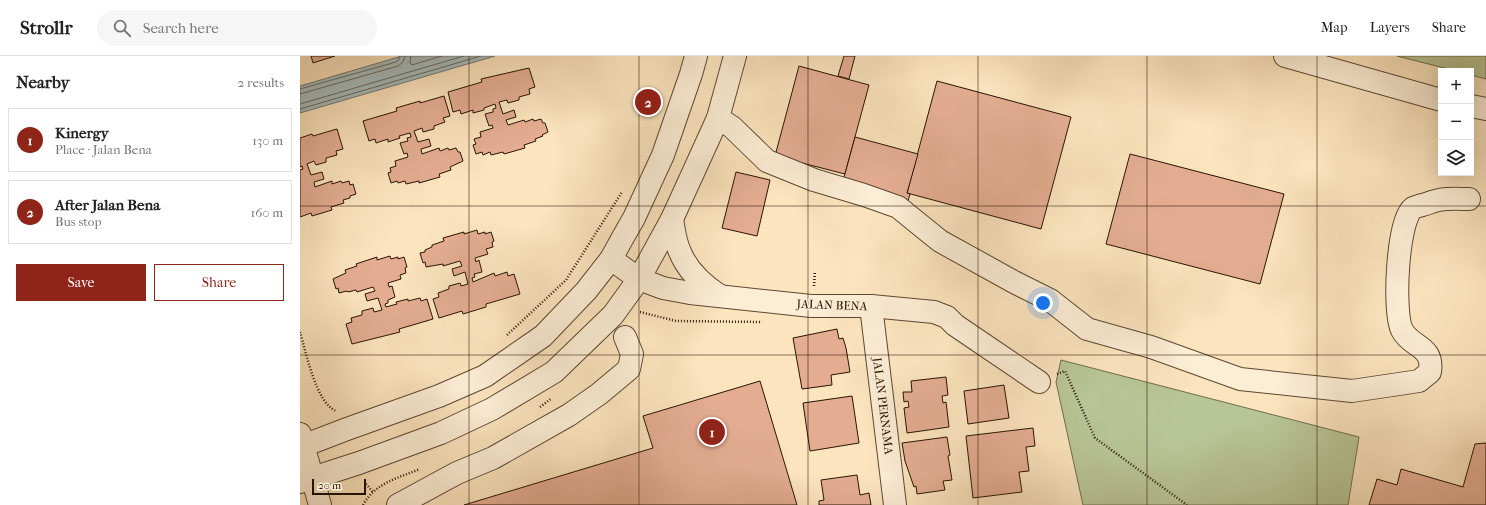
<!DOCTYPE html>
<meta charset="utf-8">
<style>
body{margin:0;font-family:"IM FELL French Canon",serif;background:#f6f6f6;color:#222}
.controls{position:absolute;right:12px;top:12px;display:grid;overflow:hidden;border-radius:0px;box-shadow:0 4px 16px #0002}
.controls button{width:36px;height:36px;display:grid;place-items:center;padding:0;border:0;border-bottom:1px solid #e0e0e0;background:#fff;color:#222;font:20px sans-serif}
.scale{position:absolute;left:12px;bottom:10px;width:54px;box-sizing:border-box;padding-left:4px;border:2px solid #281402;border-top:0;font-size:11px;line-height:14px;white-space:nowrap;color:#281402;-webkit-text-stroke:3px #fcedd5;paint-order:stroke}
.you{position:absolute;left:743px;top:247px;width:14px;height:14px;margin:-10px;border:3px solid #fff;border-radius:50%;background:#1a73e8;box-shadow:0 0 0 6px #1a73e833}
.badge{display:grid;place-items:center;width:26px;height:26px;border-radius:50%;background:#8f2418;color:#fff;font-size:13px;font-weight:700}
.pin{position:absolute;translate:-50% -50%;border:2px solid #fff;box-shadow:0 1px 4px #0006}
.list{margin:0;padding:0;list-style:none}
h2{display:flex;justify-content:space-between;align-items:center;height:52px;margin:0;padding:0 16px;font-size:17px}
h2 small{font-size:13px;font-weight:400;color:#767676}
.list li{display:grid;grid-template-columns:26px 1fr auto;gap:12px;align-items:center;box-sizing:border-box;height:64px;margin:0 8px 8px;padding:0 8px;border:1px solid #e0e0e0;border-radius:0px}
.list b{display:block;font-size:15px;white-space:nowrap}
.list p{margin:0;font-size:13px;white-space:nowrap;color:#767676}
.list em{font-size:13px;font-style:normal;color:#767676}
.actions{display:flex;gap:8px;padding:12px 16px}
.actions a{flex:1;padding:9px 0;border:1px solid #8f2418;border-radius:0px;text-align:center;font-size:14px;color:#8f2418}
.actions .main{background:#8f2418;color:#fff}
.icon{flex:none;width:22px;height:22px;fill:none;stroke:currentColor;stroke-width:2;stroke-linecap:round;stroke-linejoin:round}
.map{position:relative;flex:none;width:1186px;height:449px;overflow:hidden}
header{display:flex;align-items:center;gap:24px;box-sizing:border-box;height:56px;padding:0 20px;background:#fff;border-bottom:1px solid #e0e0e0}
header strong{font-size:19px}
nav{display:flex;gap:22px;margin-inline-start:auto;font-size:14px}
.search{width:280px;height:36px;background:#f6f6f6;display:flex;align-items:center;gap:10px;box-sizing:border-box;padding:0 14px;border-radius:22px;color:#767676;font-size:15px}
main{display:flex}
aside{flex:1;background:#fff}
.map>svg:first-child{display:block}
</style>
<header>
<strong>Strollr</strong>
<div class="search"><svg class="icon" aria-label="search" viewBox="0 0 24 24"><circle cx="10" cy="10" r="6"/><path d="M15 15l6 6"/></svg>Search here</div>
<nav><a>Map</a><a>Layers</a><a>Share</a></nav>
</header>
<main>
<aside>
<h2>Nearby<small>2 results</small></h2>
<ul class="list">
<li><span class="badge">1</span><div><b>Kinergy</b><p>Place · Jalan Bena</p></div><em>130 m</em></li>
<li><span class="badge">2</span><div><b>After Jalan Bena</b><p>Bus stop</p></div><em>160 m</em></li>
</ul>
<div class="actions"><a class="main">Save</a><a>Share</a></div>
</aside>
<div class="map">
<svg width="1186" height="449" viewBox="0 0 1186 449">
<rect width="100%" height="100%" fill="#fbe4be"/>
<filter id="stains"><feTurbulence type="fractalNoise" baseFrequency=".005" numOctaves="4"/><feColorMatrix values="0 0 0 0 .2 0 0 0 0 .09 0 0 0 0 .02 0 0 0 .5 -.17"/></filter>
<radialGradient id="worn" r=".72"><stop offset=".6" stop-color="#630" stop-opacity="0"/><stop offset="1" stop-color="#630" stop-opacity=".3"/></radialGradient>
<g fill="#b8c596" stroke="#706c4c">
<polygon points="1097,0 1186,0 1186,23 1171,19 1171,15 1156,15"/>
<polygon points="761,304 1059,381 1048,449 783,449 756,326"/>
</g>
<polygon fill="#a5bbbd" stroke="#737872" points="102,0 195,0 0,57 0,30"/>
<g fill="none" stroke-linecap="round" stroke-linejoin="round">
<g stroke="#666860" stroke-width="1">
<polyline points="111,0 110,7 112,9 142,0"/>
<polyline points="0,33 96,6 99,4 99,0"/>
<polyline points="0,38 98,10 103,6 105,0"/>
<polyline points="0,48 164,0"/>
<polyline points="0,53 181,0"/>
</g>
</g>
<g fill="#e4ad92" stroke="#281402">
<polygon points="11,0 35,0 13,7"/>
<polygon points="544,0 555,0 549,23 538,20"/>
<polygon points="499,10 569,29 545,118 475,100"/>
<polygon points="229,12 235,31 229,33 230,38 219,41 219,44 208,47 207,44 199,46 203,58 214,54 216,61 206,64 208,69 224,64 225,66 233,63 234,65 241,63 243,67 245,67 248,76 242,79 243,80 235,83 236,85 224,89 225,92 204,98 203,96 191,99 190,96 183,99 182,96 176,98 173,89 176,88 174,83 181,81 180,76 193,72 192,69 189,70 185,58 193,56 193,53 196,52 195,48 184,52 184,54 173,57 173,54 161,58 160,54 153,56 148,36 182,26 181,23"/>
<polygon points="637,25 771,61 741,173 607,137"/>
<polygon points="144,40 150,60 143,62 145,66 134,70 134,73 123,76 122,72 114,75 118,86 129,83 131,90 121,93 122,98 139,92 140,95 148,92 149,94 156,92 158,96 160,96 163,105 150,111 151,114 139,118 140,121 119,127 119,125 106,128 105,125 98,127 97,125 91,127 88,117 91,116 90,112 96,110 95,105 108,101 107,97 104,98 100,87 108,85 107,82 111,81 110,77 99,80 100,82 88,86 88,83 76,87 75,83 69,85 63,65 97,55 96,52 120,45 120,47"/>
<polygon points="37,73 43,93 36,95 37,99 26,102 26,106 16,109 14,105 7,108 11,119 22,116 24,123 14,126 15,131 32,125 32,128 41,125 42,127 49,125 50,129 53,128 56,138 50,140 50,142 43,144 44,147 31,151 32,154 12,160 11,157 0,161 0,114 3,113 2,110 0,111 0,82 12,78 13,80"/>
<polygon points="555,81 618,98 607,137 610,138 608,145 543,125"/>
<polygon points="830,98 984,138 960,228 806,188"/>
<polygon points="436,116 470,124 457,180 422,172"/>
<polygon points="177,174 178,178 185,176 185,178 191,176 194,185 192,186 193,191 186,193 188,198 175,202 176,206 179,204 182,216 174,218 175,221 172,222 173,226 194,217 195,220 207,216 208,220 214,218 220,238 186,248 186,251 163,258 162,255 139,262 133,243 139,241 138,237 149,233 149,230 160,227 161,230 168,228 165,216 154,220 152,213 162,210 160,205 143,210 143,208 126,211 125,206 123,207 120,197 125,196 125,194 132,191 132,189 144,185 143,182 164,176 164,178"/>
<polygon points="90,200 91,203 98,201 98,203 104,201 107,211 105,212 106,217 100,219 101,223 88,227 89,231 92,230 95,241 88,244 88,247 85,248 86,251 97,248 96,246 108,243 108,245 120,242 121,245 127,243 133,263 99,273 100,276 52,288 46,268 52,266 51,262 62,259 62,255 73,252 74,256 82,254 78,242 67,245 65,238 75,235 73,231 57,236 56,234 48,236 47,235 39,237 38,232 36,233 33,223 46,217 45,214 57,210 56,208 77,201 77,204"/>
<polygon points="537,273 539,283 543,282 546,292 550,316 531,319 532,329 502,333 493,282"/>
<polygon points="646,321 648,339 642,340 643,347 646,346 649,371 607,377 604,352 609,351 608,345 604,346 603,336 612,336 611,325"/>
<polygon points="460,325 497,449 164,449 353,392 343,360"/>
<polygon points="704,329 709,362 668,368 664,335"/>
<polygon points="552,340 559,387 510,395 503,347"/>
<polygon points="733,372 735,390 726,391 729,415 719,416 722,436 673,442 666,380"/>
<polygon points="647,381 650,399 648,400 652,424 643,425 645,434 617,438 616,430 614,431 605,405 602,387"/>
<polygon points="1186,387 1186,449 1069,449 1077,423 1097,429 1101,413 1163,431 1175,388"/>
<polygon points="557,419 560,439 569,437 571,449 519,449 519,445 524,444 521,424"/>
</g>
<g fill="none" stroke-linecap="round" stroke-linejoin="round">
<defs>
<g id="minor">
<polyline points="985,0 1141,44"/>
<polyline points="1171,50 1186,53"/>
<path d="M418 62 432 71 467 105 514 124 564 139 598 151 640 185 714 226 750 244 787 273 851 291 940 323 1052 335 1119 325 1130 316C1134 289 1111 292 1102 274 1093 257 1097 164 1113 152 1115 151 1119 150 1122 149 1127 148 1133 145 1139 144 1149 142 1160 143 1169 143"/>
<path d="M372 163C374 174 375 186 380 196 388 216 403 229 420 240"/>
<polyline points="311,203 339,223 363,232 390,237 511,250 571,250 634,256 647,261 655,269 739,326"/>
<polyline points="571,250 595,449"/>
<polyline points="0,378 20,449"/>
<polyline points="0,391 47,373 139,340 185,320 243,280 286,235 311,203 322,183 334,162 363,99 391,18 396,0"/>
<polyline points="0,426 59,407 141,377 192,353 254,316 313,259 339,223 372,163 398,106 418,62 435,0"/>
<polyline points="98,449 157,417 193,402 269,359 299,338 329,313 332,298 325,281"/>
</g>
</defs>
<use href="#minor" stroke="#5d4831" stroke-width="24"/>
<g stroke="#281402" stroke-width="2.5" stroke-dasharray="1 2" stroke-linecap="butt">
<polyline points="514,230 515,215"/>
<polyline points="340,256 376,265 462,266"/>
<path d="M0 276C6 296 16 347 36 355"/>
<polyline points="207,279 266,224 322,136"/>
<polyline points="757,318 765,315 795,382 887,449"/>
<polyline points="240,351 252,342"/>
<polyline points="66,428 73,436"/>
<path d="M63 449C75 427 98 422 120 413"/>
</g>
<use href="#minor" stroke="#fcedd5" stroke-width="22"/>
</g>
<path fill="none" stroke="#281402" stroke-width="1" stroke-opacity="0.55" d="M169 0V449M339 0V449M508 0V449M678 0V449M847 0V449M1017 0V449M0 150H1186M0 299H1186"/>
<g text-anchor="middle" stroke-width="3" stroke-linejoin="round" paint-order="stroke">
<g font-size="12" fill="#281402" stroke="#fcedd5">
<text transform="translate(532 249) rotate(2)" y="4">JALAN BENA</text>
<text transform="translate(583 350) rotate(83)" y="4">JALAN PERNAMA</text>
</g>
</g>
<rect width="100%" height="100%" filter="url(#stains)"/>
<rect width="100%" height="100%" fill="url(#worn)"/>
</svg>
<div class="controls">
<button>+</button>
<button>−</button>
<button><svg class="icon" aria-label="layers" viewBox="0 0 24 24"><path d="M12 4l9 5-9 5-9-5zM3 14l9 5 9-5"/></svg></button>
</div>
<div class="scale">20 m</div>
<div class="you"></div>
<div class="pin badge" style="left:412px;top:376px">1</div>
<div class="pin badge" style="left:348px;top:46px">2</div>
</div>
</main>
